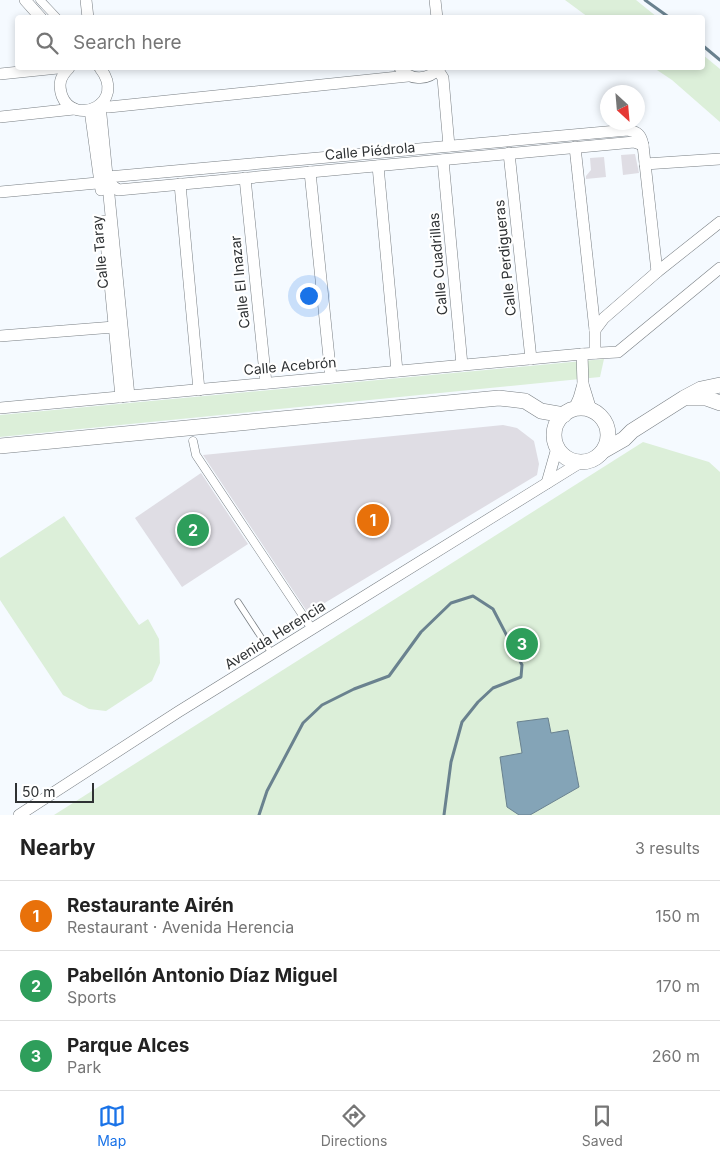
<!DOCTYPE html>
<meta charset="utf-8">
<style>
body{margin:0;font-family:Inter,sans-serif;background:#f6f6f6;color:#222}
.compass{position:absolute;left:600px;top:85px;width:45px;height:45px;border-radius:50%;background:#fff;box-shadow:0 2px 8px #0003;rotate:154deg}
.scale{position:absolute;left:15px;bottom:12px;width:79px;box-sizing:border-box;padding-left:5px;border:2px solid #2e3133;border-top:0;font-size:14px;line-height:18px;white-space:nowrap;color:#2e3133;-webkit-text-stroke:4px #fff;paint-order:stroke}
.you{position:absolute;left:308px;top:295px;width:18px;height:18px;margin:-12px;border:4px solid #fff;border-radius:50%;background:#1a73e8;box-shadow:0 0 0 8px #1a73e833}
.badge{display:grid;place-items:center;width:32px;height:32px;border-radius:50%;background:#1a73e8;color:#fff;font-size:16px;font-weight:700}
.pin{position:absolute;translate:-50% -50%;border:2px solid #fff;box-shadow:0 1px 5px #0006}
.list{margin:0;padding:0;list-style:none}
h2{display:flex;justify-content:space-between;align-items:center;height:65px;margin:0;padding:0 20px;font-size:21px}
h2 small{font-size:16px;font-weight:400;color:#767676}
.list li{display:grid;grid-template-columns:32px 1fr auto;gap:15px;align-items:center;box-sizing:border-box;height:70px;padding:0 20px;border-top:1px solid #e0e0e0}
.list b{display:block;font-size:19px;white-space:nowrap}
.list p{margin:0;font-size:16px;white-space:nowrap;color:#767676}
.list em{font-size:16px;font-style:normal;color:#767676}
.icon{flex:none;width:28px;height:28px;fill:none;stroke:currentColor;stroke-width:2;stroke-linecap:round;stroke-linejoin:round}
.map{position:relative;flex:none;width:720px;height:815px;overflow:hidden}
.search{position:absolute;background:#fff;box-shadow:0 2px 8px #0003;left:15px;right:15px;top:15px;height:55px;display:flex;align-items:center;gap:12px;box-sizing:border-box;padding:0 18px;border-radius:5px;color:#767676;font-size:19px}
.sheet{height:275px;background:#fff}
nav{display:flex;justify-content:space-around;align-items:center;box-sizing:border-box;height:70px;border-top:1px solid #e0e0e0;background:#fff;font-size:14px;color:#767676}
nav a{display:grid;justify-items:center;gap:2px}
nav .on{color:#1a73e8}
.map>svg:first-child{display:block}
</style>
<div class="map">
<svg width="720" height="815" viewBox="0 0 720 815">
<rect width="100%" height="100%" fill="#f5faff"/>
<g fill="#dcefd9">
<polygon points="565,0 636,0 657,17 588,17"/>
<polygon points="703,55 720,69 720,122 672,80 654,68 702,68"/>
<polygon points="604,359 600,377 0,437 0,415"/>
<polygon points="643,442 709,462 720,472 720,815 54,815"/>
<polygon points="64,516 139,625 148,619 159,639 160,663 152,681 106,711 89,709 63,695 0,600 0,558"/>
</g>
<polygon fill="#84a4b7" stroke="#6a828f" points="548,718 551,733 568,730 579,787 530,815 519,815 507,807 500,757 522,753 517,722"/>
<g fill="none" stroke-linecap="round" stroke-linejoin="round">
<g stroke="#6a828f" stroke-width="3">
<polyline points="645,0 670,18"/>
<polyline points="702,45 720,60"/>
<polyline points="259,815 267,791 303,723 322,705 354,689 389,676 421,632 451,603 473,596 493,609 522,665 521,677 493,688 478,702 462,722 451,762 444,815"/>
</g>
</g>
<g fill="#dfdde4">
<polygon points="635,154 639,173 623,175 621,155"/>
<polygon points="604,157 606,177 586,179 586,176 591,170 590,158"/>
<polygon points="503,425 517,428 534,441 539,464 537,475 308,613 203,455"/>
<polygon points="201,473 248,544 182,587 135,518"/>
</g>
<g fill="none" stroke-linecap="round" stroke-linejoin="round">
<defs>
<polyline id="service" points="238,602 272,654"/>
<g id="pedestrian">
<polyline points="40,0 57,18"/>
<polyline points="193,441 196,455 312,629"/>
</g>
<g id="minor">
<polyline points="25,0 41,18"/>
<polyline points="86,0 88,18"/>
<polyline points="435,0 437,18"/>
<path d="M69 68C60 77 58 84 62 96 74 127 128 104 100 68"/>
<path d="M400 68C410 81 428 81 439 68"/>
<polyline points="438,70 443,78 449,146"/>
<polyline points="0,74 58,68"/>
<polyline points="101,104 109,107 408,76"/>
<polyline points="100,105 129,396"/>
<polyline points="90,110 101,190"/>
<polyline points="0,117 74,109"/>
<polyline points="575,147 595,330"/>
<polyline points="509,153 531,359"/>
<polyline points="443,160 462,365"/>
<polyline points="645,164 720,159"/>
<polyline points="378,166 397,371"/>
<polyline points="310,172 331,377"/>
<path d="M108 177 628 130C638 132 641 135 643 145L657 272"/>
<polyline points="245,178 266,383"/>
<polyline points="180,184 199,390"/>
<polyline points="0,192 108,182 118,190 634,142 643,145"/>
<polyline points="104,221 121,397"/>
<polyline points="0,336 114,327"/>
<polyline points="595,353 595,330 604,318 657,272 720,222"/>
<polyline points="0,408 582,354"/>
<polyline points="574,409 579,398 583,384"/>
<polyline points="591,410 583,384 582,354 618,352 720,268"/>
<polyline points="547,483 557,448"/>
<polyline points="19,815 178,712 581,462"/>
</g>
<g id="secondary">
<polyline points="688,398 706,398 720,403"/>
<circle cx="581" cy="435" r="27"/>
<polyline points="0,446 499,398 525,401 541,411 564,415"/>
<polyline points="603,451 624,439 632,431 684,398 701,389 720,385"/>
</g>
</defs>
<use href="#service" stroke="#797f84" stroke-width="7"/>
<use href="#pedestrian" stroke="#797f84" stroke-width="9"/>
<use href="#minor" stroke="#797f84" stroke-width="12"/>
<use href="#secondary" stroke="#797f84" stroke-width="16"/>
<use href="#service" stroke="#fff" stroke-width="5.5"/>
<use href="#pedestrian" stroke="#fff" stroke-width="8"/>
<use href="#minor" stroke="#fff" stroke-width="11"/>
<use href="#secondary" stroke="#fff" stroke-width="15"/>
</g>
<g text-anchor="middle" stroke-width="4.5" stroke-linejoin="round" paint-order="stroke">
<g font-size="14" fill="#2e3133" stroke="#fff">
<text transform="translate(370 151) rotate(-5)" y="5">Calle Piédrola</text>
<text transform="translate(100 252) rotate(-95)" y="5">Calle Taray</text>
<text transform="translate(505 258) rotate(-96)" y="5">Calle Perdigueras</text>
<text transform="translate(438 264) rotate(-95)" y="5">Calle Cuadrillas</text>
<text transform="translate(240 282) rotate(-96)" y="5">Calle El Inazar</text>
<text transform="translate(290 366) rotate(-5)" y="5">Calle Acebrón</text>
<text transform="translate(275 635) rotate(-32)" y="5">Avenida Herencia</text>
</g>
</g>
</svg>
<svg class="compass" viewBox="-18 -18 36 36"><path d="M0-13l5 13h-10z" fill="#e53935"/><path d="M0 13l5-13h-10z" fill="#767676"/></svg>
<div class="scale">50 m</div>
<div class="you"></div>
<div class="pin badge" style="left:373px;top:520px;background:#e8710a">1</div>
<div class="pin badge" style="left:193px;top:530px;background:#2e9e5b">2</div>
<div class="pin badge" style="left:522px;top:644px;background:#2e9e5b">3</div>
<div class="search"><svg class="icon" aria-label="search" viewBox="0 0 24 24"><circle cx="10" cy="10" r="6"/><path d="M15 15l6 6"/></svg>Search here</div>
</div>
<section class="sheet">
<h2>Nearby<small>3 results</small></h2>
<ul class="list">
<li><span class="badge" style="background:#e8710a">1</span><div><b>Restaurante Airén</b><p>Restaurant · Avenida Herencia</p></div><em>150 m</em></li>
<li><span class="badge" style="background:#2e9e5b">2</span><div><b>Pabellón Antonio Díaz Miguel</b><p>Sports</p></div><em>170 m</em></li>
<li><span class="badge" style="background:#2e9e5b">3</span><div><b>Parque Alces</b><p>Park</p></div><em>260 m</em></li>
</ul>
</section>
<nav>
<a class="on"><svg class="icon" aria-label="map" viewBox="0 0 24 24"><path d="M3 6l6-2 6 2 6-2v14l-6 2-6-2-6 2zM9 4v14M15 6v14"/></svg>Map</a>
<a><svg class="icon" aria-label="directions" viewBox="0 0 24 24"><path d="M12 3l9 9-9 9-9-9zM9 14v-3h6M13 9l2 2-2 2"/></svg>Directions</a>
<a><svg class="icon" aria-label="saved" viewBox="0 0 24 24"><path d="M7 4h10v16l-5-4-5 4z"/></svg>Saved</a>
</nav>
